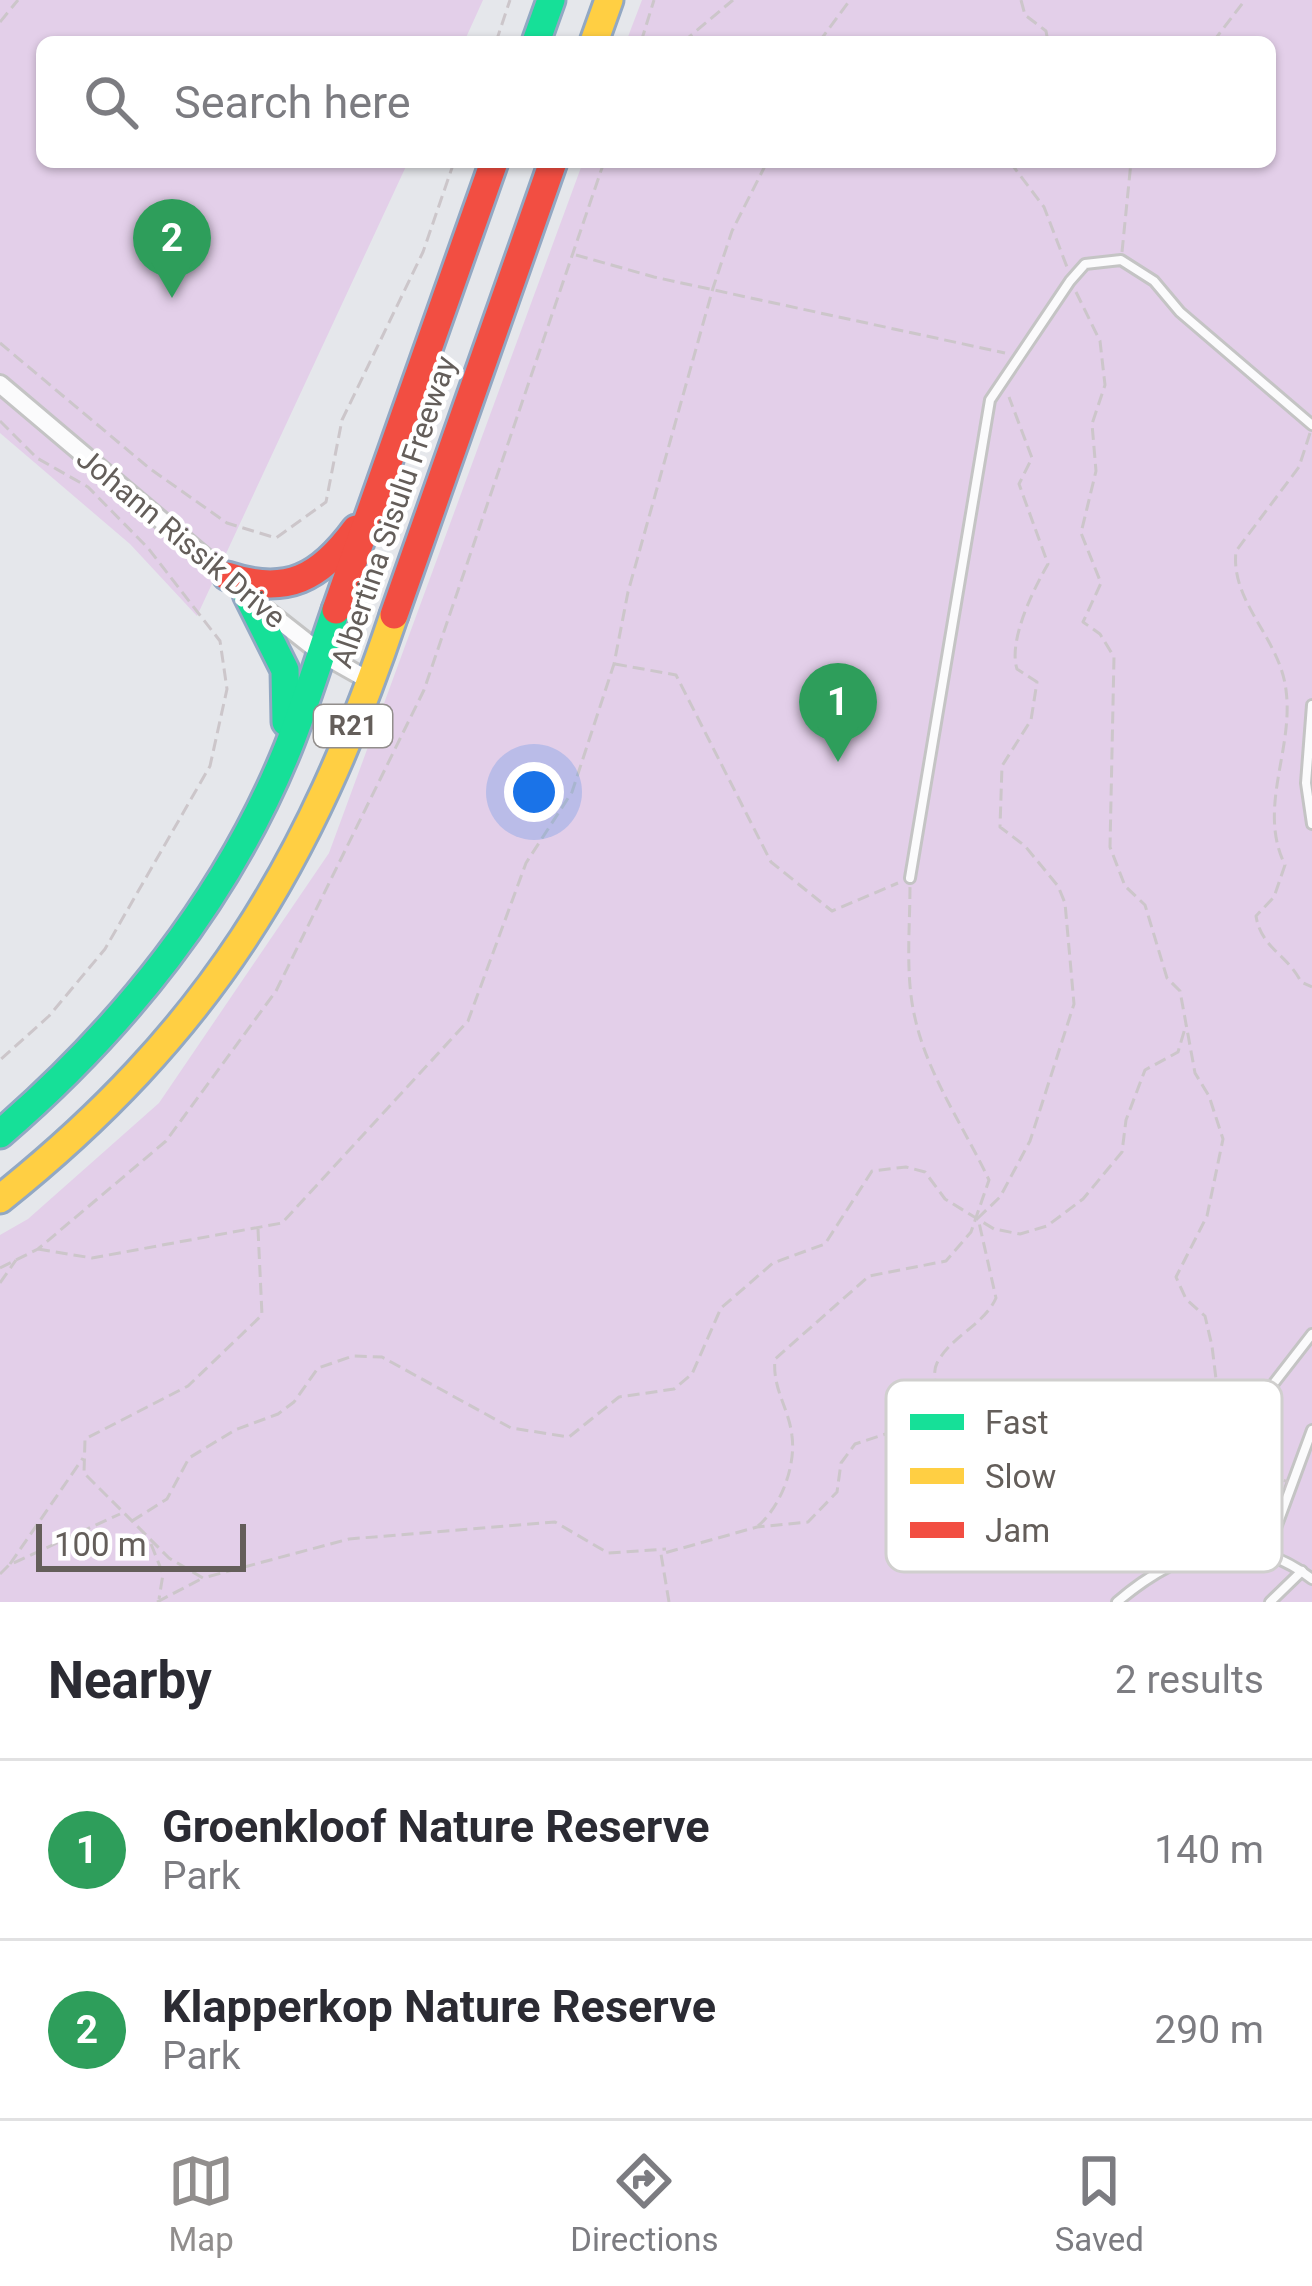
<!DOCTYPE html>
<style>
body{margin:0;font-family:Roboto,sans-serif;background:#f7f7f7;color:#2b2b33}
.scale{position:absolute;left:36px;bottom:30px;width:210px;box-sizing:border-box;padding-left:12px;border:6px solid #645e5a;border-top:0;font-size:33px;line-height:42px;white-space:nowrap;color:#645e5a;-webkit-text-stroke:9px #fff;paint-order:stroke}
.you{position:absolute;left:534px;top:792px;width:42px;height:42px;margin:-30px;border:9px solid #fff;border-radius:50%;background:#1a73e8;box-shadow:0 0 0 18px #1a73e833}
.badge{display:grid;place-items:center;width:78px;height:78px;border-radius:50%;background:#918e8d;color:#fff;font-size:39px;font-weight:700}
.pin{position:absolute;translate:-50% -99px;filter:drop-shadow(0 3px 6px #0008)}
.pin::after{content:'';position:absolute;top:63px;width:42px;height:36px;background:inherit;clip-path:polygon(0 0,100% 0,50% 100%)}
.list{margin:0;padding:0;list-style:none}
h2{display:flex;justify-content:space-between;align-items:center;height:156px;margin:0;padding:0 48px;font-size:51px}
h2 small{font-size:39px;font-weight:400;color:#7c7c81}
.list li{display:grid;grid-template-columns:78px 1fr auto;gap:36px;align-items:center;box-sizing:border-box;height:180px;padding:0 48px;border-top:3px solid #e1e1e2}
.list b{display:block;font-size:45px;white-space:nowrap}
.list p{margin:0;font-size:39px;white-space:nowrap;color:#7c7c81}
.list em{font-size:39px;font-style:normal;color:#7c7c81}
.icon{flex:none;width:66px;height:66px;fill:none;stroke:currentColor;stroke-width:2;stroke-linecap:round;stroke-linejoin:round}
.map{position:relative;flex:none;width:1312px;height:1602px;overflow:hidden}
.search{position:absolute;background:#fff;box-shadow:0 3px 9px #0004;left:36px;right:36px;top:36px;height:132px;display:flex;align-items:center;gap:30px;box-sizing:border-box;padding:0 42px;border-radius:18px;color:#7c7c81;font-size:45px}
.sheet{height:516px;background:#fff}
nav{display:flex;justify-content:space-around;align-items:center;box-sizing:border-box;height:168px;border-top:3px solid #e1e1e2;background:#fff;font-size:33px;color:#7c7c81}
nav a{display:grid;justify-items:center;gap:6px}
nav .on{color:#918e8d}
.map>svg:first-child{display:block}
</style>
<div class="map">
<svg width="1312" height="1602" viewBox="0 0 1312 1602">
<rect width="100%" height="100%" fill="#e5e7eb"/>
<g fill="#e3cfe9">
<polygon points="0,0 483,0 464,42 42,42 42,162 408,162 197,616 130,544 0,433"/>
<polygon points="642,0 1312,0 1312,1602 0,1602 0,1235 28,1219 159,1103 329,853 583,162 1270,162 1270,42 626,42"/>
</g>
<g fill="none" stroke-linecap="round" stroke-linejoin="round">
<defs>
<g id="lane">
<polyline points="1312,705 1306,783 1312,824"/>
<polyline points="910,878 990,400 1070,281 1085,264 1121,260 1154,281 1180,312 1312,425"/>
<path d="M1212 1466C1213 1512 1230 1528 1266 1555L1312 1430"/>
<polyline points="1181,1525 1195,1519 1228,1527"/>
<polyline points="1160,1567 1212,1463 1312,1334"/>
<path d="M1117 1602C1177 1551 1243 1526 1312 1579"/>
<polyline points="1270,1602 1302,1571"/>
</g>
<g id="street">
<polyline points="0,384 233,581"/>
<polyline points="266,610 322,654 370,681"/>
</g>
<g id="fast">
<polyline points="536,42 551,0"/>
<polyline points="247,594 285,670 286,722"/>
<path d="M0 1134C122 1029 227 899 288 748 306 703 320 656 336 610"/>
</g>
<g id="slow">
<polyline points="594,42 609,0"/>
<path d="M0 1199C208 1033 310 865 394 615"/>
</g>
<g id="jam">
<path d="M227 576C287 596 320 578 356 529"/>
<polyline points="336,610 494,162"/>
<polyline points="394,615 553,162"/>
</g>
</defs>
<use href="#lane" stroke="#c4c4c4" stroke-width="14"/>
<use href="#street" stroke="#c4c4c4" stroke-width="22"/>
<use href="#fast" stroke="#92a8c3" stroke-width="33"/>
<use href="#slow" stroke="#92a8c3" stroke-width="33"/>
<use href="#jam" stroke="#92a8c3" stroke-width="33"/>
<g stroke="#ccc6ca" stroke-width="3" stroke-dasharray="12 6" stroke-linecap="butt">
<polyline points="1021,0 1025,15 1046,31 1048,42"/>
<polyline points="0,22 18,0"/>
<polyline points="496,42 510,0"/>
<polyline points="641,42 654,0"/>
<polyline points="683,42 733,0"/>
<polyline points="819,42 850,0"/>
<polyline points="1213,42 1245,0"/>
<polyline points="1010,162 1044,207 1067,267"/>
<polyline points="1122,252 1131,162"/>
<polyline points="576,255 654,277 1005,353"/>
<polyline points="1076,292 1100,341 1105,385 1092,424 1096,471 1081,533 1101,583 1083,622 1100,634 1114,657 1110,847 1125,886 1145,905 1167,978 1180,991 1195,1073 1209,1096 1223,1139 1207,1216 1176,1277 1186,1299 1205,1316 1212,1346 1216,1379 1197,1413 1223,1435"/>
<polyline points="0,343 149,468 227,523 276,538 326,502 342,420 423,252 454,162"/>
<polyline points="0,421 37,458 88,487 148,548 220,641 227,689 210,766 105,949 49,1016 0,1060"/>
<path d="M1310 433 1299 467 1236 551C1230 602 1280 638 1286 690 1294 750 1257 808 1285 865L1274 897 1256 916C1261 948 1288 955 1301 982L1312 987"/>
<polyline points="615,664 676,675 771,862 832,911 898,883"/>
<polyline points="258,1229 262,1315 188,1386 85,1439 84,1473 169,1558 203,1578 349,1539 555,1522 608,1553 666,1549"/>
<polyline points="38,1249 92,1258 282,1223 468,1021 526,863 572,792 614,664 628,592 713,288 732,231 767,162"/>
<polyline points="0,1268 38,1249 166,1141 276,991 424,690 604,162"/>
<polyline points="0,1283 16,1260"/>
<polygon points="1233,1462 1288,1482 1276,1520 1265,1525 1235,1519 1221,1487"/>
<polyline points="132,1521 167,1499 189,1458 235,1430 278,1414 294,1402 318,1368 353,1356 382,1357 511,1428 569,1437 619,1397 674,1389 692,1374 721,1308 773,1263 825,1244 872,1171 906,1167 925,1172 945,1199 994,1229 1020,1234 1047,1226 1083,1199 1122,1152 1126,1120 1145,1070 1178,1052 1186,1025"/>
<path d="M758 1526C781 1506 796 1466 792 1436 789 1408 772 1389 775 1359L869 1276 946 1261 971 1232 989 1180C964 1127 928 1076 915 1018 905 976 910 929 910 886"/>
<polyline points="151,1544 163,1574 159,1599"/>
<polyline points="10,1564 83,1458"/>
<polyline points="0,1574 9,1565 120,1514"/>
<polyline points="157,1602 201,1579"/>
<path d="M669 1602 661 1554 757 1527 808 1522 837 1492 841 1463 855 1444 898 1430 914 1410 933 1400C939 1388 931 1375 937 1363 951 1336 984 1325 996 1298L978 1218 1000 1197 1030 1141 1074 1004 1065 903 1058 886 1025 846 1000 827 1002 766 1031 720 1037 682 1017 669C1008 641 1033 590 1048 564L1019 484 1032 458 1009 397"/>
</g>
<use href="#lane" stroke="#fbfbfc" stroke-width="8"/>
<use href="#street" stroke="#fbfbfc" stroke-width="16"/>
<use href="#fast" stroke="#16e098" stroke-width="27"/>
<use href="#slow" stroke="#ffcf43" stroke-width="27"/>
<use href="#jam" stroke="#f24e42" stroke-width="27"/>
</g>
<g text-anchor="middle" stroke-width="9" stroke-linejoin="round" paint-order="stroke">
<rect fill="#fff" stroke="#928e8c" stroke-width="3" x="314" y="705" width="78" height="42" rx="9"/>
<g font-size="27" font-weight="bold" fill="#645e5a">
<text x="353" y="735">R21</text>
</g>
<g font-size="30" fill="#645e5a" stroke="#fff">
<text transform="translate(394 512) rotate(-71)" y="10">Albertina Sisulu Freeway</text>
<text transform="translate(181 538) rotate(40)" y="10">Johann Rissik Drive</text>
</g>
</g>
<rect x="886" y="1380" width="396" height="192" rx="18" fill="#fff" stroke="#d0cfce" stroke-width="3"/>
<rect x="910" y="1414" width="54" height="16" fill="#16e098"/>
<rect x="910" y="1468" width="54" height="16" fill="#ffcf43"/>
<rect x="910" y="1522" width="54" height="16" fill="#f24e42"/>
<g font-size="33" fill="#645e5a">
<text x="985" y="1434">Fast</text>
<text x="985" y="1488">Slow</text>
<text x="985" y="1542">Jam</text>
</g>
</svg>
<div class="scale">100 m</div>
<div class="you"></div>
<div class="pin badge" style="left:838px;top:762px;background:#2e9e5b">1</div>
<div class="pin badge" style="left:172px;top:298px;background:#2e9e5b">2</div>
<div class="search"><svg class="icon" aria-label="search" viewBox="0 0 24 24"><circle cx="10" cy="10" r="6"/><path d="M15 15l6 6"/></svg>Search here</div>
</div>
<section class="sheet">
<h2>Nearby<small>2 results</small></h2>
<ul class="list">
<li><span class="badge" style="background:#2e9e5b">1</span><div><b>Groenkloof Nature Reserve</b><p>Park</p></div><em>140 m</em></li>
<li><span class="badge" style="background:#2e9e5b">2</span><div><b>Klapperkop Nature Reserve</b><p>Park</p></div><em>290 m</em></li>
</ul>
</section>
<nav>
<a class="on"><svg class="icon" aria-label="map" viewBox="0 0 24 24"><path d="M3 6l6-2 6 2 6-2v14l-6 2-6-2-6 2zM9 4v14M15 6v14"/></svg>Map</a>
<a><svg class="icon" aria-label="directions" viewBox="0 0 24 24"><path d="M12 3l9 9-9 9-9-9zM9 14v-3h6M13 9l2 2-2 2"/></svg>Directions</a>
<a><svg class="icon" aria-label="saved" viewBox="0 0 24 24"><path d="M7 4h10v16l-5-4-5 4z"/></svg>Saved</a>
</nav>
